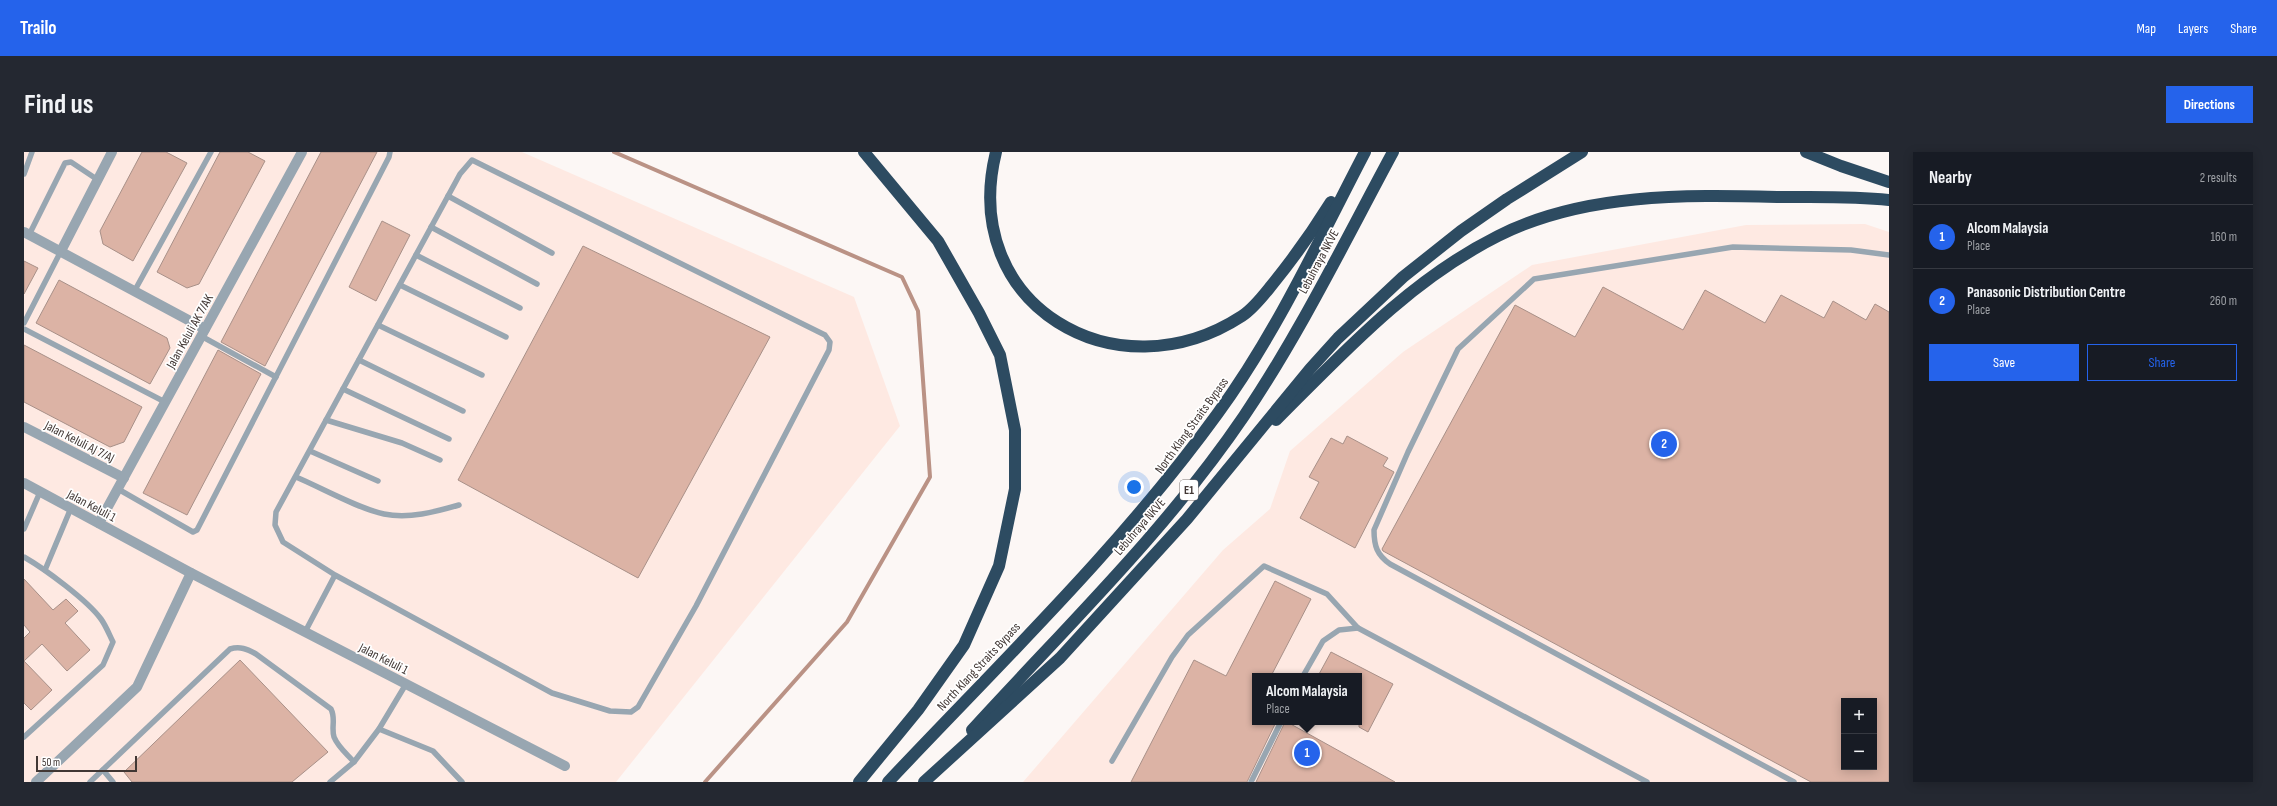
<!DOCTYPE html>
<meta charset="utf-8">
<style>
body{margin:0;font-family:"Sofia Sans Condensed",sans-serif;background:#242831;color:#f1f3f6}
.controls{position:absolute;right:12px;bottom:12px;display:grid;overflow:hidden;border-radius:0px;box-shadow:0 2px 10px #0003}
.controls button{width:36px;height:36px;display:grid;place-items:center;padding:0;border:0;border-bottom:1px solid #363941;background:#171b24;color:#f1f3f6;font:20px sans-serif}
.scale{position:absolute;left:12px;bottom:10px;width:101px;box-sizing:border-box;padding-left:4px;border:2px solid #413734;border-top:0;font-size:11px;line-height:14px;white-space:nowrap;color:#413734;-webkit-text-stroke:3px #fff;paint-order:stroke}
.you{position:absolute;left:1110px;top:335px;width:14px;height:14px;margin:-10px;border:3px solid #fff;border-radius:50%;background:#1a73e8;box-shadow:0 0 0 6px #1a73e833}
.badge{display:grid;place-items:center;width:26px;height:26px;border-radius:50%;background:#2563eb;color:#fff;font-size:13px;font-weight:700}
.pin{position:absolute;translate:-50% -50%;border:2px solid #fff;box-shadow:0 1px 4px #0006}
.popup{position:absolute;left:1228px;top:521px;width:110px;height:52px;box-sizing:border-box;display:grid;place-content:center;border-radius:0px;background:#171b24;filter:drop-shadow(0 1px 3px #0005);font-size:13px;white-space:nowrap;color:#9ea1a6}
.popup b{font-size:15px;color:#f1f3f6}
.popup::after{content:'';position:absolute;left:50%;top:100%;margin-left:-8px;border:8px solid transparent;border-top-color:#171b24}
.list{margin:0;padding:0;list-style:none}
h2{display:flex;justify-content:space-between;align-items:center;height:52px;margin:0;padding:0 16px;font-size:17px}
h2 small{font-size:13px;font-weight:400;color:#9ea1a6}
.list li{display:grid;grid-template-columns:26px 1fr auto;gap:12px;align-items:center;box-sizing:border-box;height:64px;padding:0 16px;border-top:1px solid #363941}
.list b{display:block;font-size:15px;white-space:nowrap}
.list p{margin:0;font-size:13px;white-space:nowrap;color:#9ea1a6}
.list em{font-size:13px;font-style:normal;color:#9ea1a6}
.actions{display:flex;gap:8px;padding:12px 16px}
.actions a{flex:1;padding:9px 0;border:1px solid #2563eb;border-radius:0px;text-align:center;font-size:14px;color:#2563eb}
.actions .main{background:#2563eb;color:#fff}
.map{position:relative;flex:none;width:1865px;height:630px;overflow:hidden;border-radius:0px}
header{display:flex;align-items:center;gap:24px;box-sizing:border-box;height:56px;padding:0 20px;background:#2563eb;color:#fff}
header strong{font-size:19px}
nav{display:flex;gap:22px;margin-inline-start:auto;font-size:14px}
.intro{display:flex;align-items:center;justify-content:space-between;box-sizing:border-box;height:96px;padding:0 24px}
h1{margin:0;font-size:28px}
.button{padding:10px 18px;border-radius:0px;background:#2563eb;color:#fff;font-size:14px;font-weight:700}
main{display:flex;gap:24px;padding:0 24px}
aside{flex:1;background:#171b24;border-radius:0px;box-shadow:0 2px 10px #0003}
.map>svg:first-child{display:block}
</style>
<header>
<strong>Trailo</strong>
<nav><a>Map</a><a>Layers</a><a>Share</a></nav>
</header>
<div class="intro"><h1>Find us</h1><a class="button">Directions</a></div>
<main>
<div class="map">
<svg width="1865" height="630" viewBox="0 0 1865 630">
<rect width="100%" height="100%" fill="#fcf7f5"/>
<g fill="#fee9e2" fill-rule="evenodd">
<polygon points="0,0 498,0 830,145 876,274 592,630 0,630"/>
<path d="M1841 72 1865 80V630H999L1199 398 1246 357 1266 299 1379 200 1508 113 1722 73ZM1231 524H1335V570H1231ZM1820 549H1850V615H1820Z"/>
</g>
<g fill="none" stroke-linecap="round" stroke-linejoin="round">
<polyline stroke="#ba9285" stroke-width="4" points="590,0 878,125 894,159 906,325 823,470 681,630"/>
</g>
<g fill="#dcb3a5" stroke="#a89088" fill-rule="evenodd">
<polygon points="118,0 142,0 163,11 109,109 79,92 76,79"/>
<polygon points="196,0 224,0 241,9 175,132 163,136 133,120"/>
<polygon points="297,0 353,0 241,214 197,190"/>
<polygon points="358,69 386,83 352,149 325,135"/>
<polygon points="559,94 746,185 614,426 434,328"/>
<polygon points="0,109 14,116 0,142"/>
<polygon points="35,128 143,186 146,196 126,232 12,171"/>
<path d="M1579 135 1659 178 1681 138 1741 171 1757 143 1800 166 1809 149 1842 168 1851 152 1865 160V630H1787L1359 399 1358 397 1491 153 1551 185ZM1820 549H1850V615H1820Z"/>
<polygon points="0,193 118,255 100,290 86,295 0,250"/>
<polygon points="194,198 237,222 163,363 119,341"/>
<polygon points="1323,284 1364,306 1359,314 1370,320 1331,396 1276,366 1295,330 1285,325 1307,286 1319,292"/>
<polygon points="0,427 29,458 42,447 54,459 41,471 66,498 43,519 18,492 0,509 28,538 7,558 0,551 0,486 6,480 0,473"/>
<polygon points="1251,429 1287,447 1247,524 1231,524 1231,570 1252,570 1223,630 1107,630 1170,508 1202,524"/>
<polygon points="1307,500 1369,532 1344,580 1335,575 1335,524 1294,524"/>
<polygon points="216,508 304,600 268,630 108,630 100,620"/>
<polygon points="1261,570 1263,570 1371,630 1232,630"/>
</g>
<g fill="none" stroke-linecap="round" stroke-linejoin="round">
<g stroke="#98a6b1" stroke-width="5.5">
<polyline points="0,22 8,0"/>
<polyline points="424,44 528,101"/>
<polyline points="407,75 513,132"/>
<polyline points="5,83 41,11 47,10 74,28"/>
<polyline points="392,103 496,156"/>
<polyline points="376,133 482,185"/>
<polyline points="111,138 187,0"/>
<polyline points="0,171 37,99"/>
<polyline points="354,173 458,223"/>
<polyline points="0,177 141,250"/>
<polyline points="177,184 252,225"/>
<polyline points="335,208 439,259"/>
<polyline points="319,237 425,287"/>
<polyline points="302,268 378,291 416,308"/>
<polyline points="286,299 354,329"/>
<path d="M272 325C296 335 335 357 360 362 385 367 411 360 435 353"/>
<polyline points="94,337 169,380 173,378 365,5 366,0"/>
<polyline points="0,377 16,340"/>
<path d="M0 405C21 417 63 448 77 467 82 474 85 482 89 490L79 513 0 585"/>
<polyline points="21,418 47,356"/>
<polyline points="281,480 311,423 259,390 251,373 252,360 436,22 448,8 801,183 806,190 805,198 672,454 614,555 607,560 586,559 528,541 311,423"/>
<polyline points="1279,524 1299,489 1315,478 1334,476"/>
<polyline points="355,577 409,599 438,630"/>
<polyline points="1088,609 1148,505 1164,483 1240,414 1303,442 1334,476 1623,630"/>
<polyline points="79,618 89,630"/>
<path d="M66 630 206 497C216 494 223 497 232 502L307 557C312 567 307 575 310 585 314 595 323 602 330 610"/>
<polyline points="306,630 330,610 355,577 382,532"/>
<polyline points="1227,630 1257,570"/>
<path d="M1770 630 1366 412C1353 403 1350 394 1350 378L1384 300 1434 197 1510 127 1709 95 1827 98 1865 103"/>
</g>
<g stroke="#98a6b1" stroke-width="10">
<polyline points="0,80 181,177"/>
<polyline points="37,99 88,0"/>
<polyline points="0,275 100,326"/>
<polyline points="0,331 167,421 541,614"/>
<polyline points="75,371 278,0"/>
<polyline points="12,630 113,535 167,421"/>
</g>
<g stroke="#2d4b61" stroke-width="12">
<path d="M972 0C934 153 1092 246 1218 164 1229 157 1239 144 1247 134 1269 107 1289 79 1307 50"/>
<polyline points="1782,0 1817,14 1865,30"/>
<path d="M1252 268C1320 200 1386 128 1474 84 1561 40 1664 43 1758 45 1794 45 1830 44 1865 48"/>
<path d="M948 578C1041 476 1142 379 1220 264 1276 181 1321 89 1369 0"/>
<polyline points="835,630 894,558 940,493 975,414 991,337 991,278 976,203 955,161 914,89 840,0"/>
<path d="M864 630C977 510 1097 395 1194 261 1253 180 1295 88 1341 0"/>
<polyline points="900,630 1036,506 1163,367 1286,217 1314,186 1379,125 1437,79 1483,47 1558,0"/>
</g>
</g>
<g text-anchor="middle" stroke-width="3.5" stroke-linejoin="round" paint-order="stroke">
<rect fill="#fff" stroke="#7a7371" stroke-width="1" x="1156" y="328" width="18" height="20" rx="3"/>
<g font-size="12" font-weight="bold" fill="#413734">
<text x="1165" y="342">E1</text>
</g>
<g font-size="13" fill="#413734" stroke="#fff">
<text transform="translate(1294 109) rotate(-62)" y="5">Lebuhraya NKVE</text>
<text transform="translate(165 179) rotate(-61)" y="5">Jalan Keluli AK 7/AK</text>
<text transform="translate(1167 273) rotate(-54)" y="5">North Klang Straits Bypass</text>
<text transform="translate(56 289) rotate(27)" y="5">Jalan Keluli AJ 7/AJ</text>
<text transform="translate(68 353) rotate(28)" y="5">Jalan Keluli 1</text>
<text transform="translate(1115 374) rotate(-49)" y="5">Lebuhraya NKVE</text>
<text transform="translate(360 506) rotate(27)" y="5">Jalan Keluli 1</text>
<text transform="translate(954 514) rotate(-47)" y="5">North Klang Straits Bypass</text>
</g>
</g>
</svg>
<div class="controls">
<button>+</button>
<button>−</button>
</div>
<div class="scale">50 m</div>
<div class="you"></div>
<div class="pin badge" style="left:1283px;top:601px">1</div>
<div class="popup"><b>Alcom Malaysia</b>Place</div>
<div class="pin badge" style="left:1640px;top:292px">2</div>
</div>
<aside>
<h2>Nearby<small>2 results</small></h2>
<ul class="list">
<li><span class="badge">1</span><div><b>Alcom Malaysia</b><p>Place</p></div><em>160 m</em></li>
<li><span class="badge">2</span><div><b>Panasonic Distribution Centre</b><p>Place</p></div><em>260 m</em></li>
</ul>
<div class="actions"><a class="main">Save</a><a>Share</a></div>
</aside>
</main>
